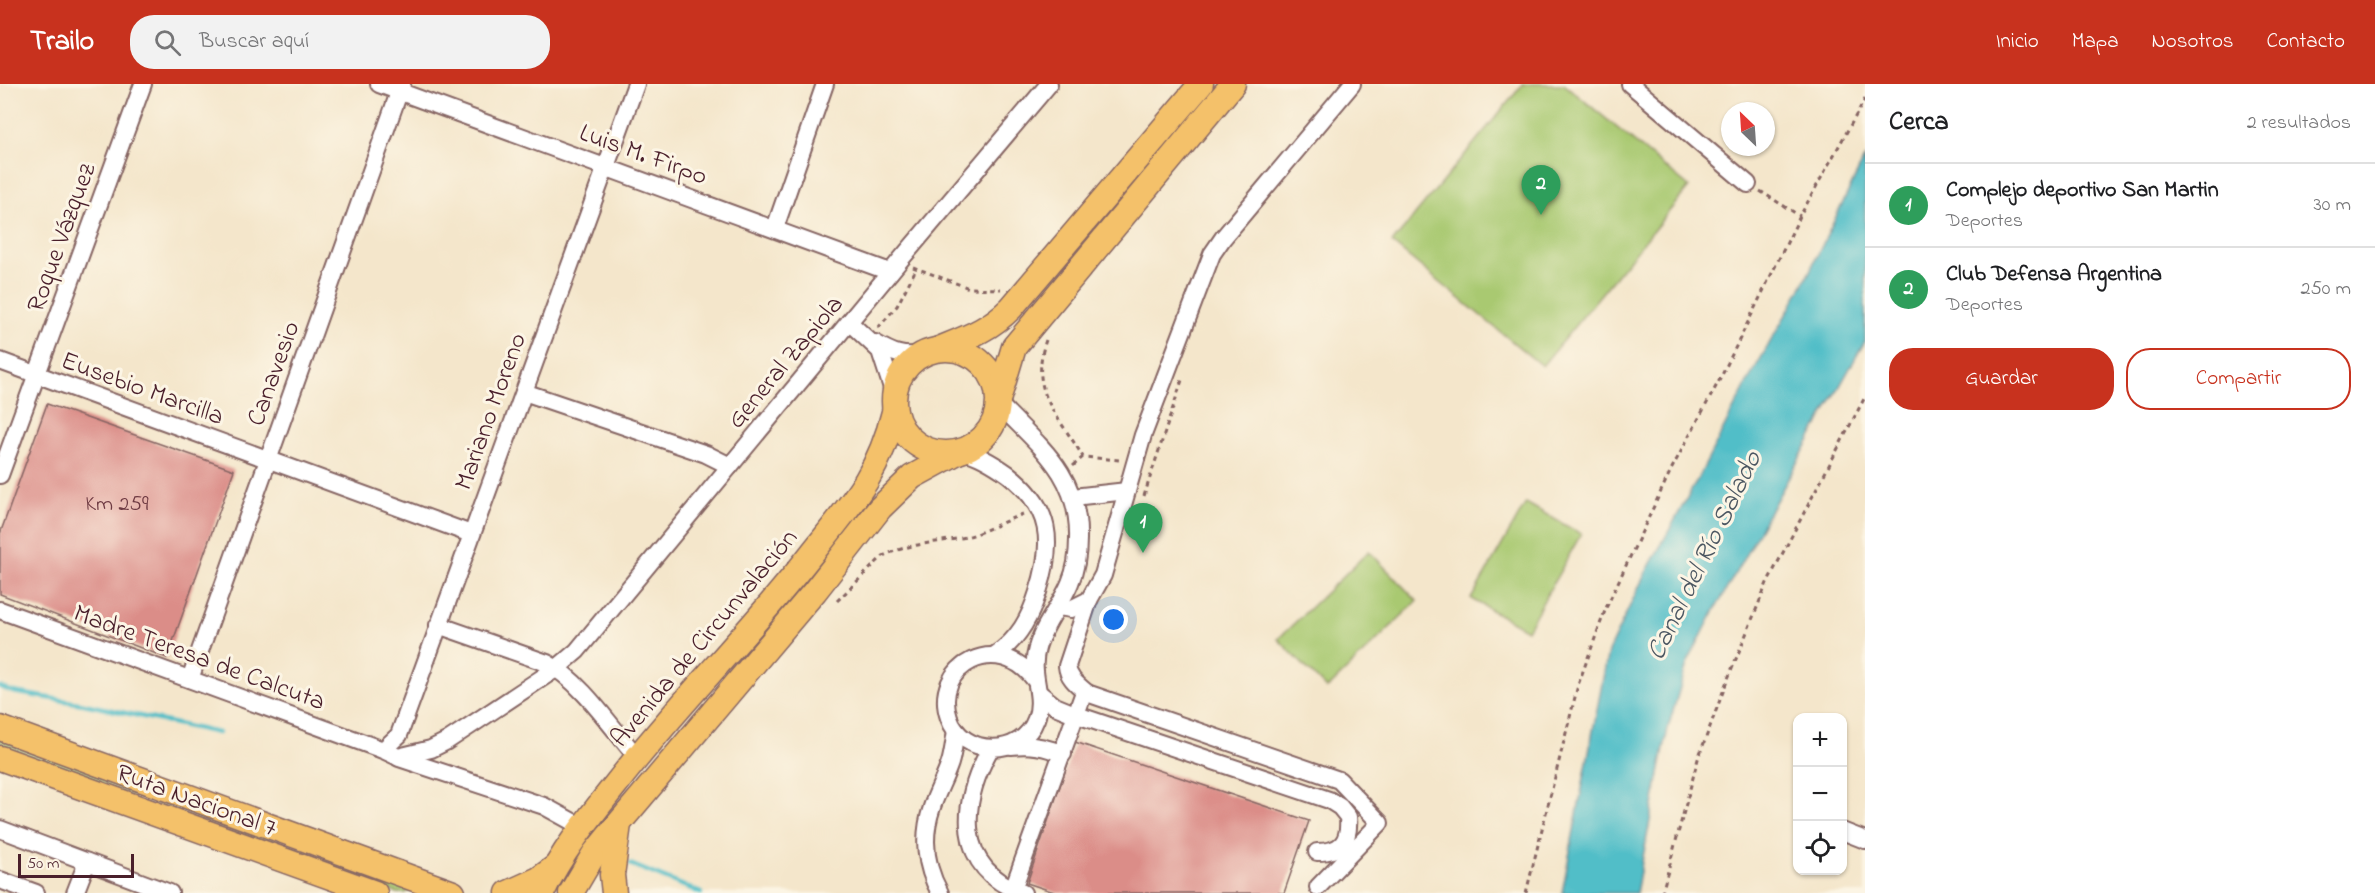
<!DOCTYPE html>
<html lang="es">
<meta charset="utf-8">
<style>
body{margin:0;font-family:"Indie Flower",sans-serif;background:#f2f2f2;color:#202124}
.controls{position:absolute;right:18px;bottom:18px;display:grid;overflow:hidden;border-radius:12px;box-shadow:0 2px 4px #0004}
.controls button{width:54px;height:54px;display:grid;place-items:center;padding:0;border:0;border-bottom:2px solid #e0e0e0;background:#fff;color:#202124;font:30px sans-serif}
.compass{position:absolute;left:1721px;top:18px;width:54px;height:54px;border-radius:50%;background:#fff;box-shadow:0 2px 4px #0004;rotate:335deg}
.scale{position:absolute;left:18px;bottom:15px;width:116px;box-sizing:border-box;padding-left:6px;border:3px solid #4a1f2b;border-top:0;font-size:16px;line-height:21px;white-space:nowrap;color:#4a1f2b;-webkit-text-stroke:4px #fcf5e5;paint-order:stroke}
.you{position:absolute;left:1114px;top:536px;width:21px;height:21px;margin:-15px;border:4px solid #fff;border-radius:50%;background:#1a73e8;box-shadow:0 0 0 9px #1a73e833}
.badge{display:grid;place-items:center;width:39px;height:39px;border-radius:50%;background:#c8321e;color:#fff;font-size:20px;font-weight:700}
.pin{position:absolute;translate:-50% -50px;filter:drop-shadow(0 2px 3px #0008)}
.pin::after{content:'';position:absolute;top:32px;width:21px;height:18px;background:inherit;clip-path:polygon(0 0,100% 0,50% 100%)}
.list{margin:0;padding:0;list-style:none}
h2{display:flex;justify-content:space-between;align-items:center;height:78px;margin:0;padding:0 24px;font-size:26px}
h2 small{font-size:20px;font-weight:400;color:#757577}
.list li{display:grid;grid-template-columns:39px 1fr auto;gap:18px;align-items:center;box-sizing:border-box;height:84px;padding:0 24px;border-top:2px solid #e0e0e0}
.list b{display:block;font-size:22px;white-space:nowrap}
.list p{margin:0;font-size:20px;white-space:nowrap;color:#757577}
.list em{font-size:20px;font-style:normal;color:#757577}
.actions{display:flex;gap:12px;padding:18px 24px}
.actions a{flex:1;padding:14px 0;border:2px solid #c8321e;border-radius:24px;text-align:center;font-size:21px;color:#c8321e}
.actions .main{background:#c8321e;color:#fff}
.icon{flex:none;width:33px;height:33px;fill:none;stroke:currentColor;stroke-width:2;stroke-linecap:round;stroke-linejoin:round}
.map{position:relative;flex:none;width:1865px;height:809px;overflow:hidden}
header{display:flex;align-items:center;gap:36px;box-sizing:border-box;height:84px;padding:0 30px;background:#c8321e;color:#fff}
header strong{font-size:28px}
nav{display:flex;gap:33px;margin-inline-start:auto;font-size:21px}
.search{width:420px;height:54px;background:#f2f2f2;display:flex;align-items:center;gap:15px;box-sizing:border-box;padding:0 21px;border-radius:24px;color:#757577;font-size:22px}
main{display:flex}
aside{flex:1;background:#fff}
.map>svg:first-child{display:block}
</style>
<header>
<strong>Trailo</strong>
<div class="search"><svg class="icon" aria-label="search" viewBox="0 0 24 24"><circle cx="10" cy="10" r="6"/><path d="M15 15l6 6"/></svg>Buscar aquí</div>
<nav><a>Inicio</a><a>Mapa</a><a>Nosotros</a><a>Contacto</a></nav>
</header>
<main>
<div class="map">
<svg width="1865" height="809" viewBox="0 0 1865 809">
<rect width="100%" height="100%" fill="#fcf5e5"/>
<filter id="ink" filterUnits="userSpaceOnUse"><feTurbulence type="fractalNoise" baseFrequency=".0167" numOctaves="2"/><feDisplacementMap in="SourceGraphic" scale="12" xChannelSelector="R" yChannelSelector="G"/><feConvolveMatrix kernelMatrix="1 2 1 2 8 2 1 2 1" color-interpolation-filters="sRGB"/></filter>
<filter id="wash" filterUnits="userSpaceOnUse"><feTurbulence type="fractalNoise" baseFrequency=".008" numOctaves="4" result="noise"/><feDisplacementMap in="SourceGraphic" scale="24" xChannelSelector="R" yChannelSelector="G"/><feGaussianBlur stdDeviation="1.35" result="paint"/><feColorMatrix in="noise" values="0 0 0 0 0 0 0 0 0 0 0 0 0 0 0 0 0 1.4 0 .05"/><feComposite in="paint" operator="in"/></filter>
<g filter="url(#wash)">
<rect width="100%" height="100%" fill="#f4e6cb"/>
<g fill="#a9c971" stroke="#7a744e" stroke-width="1.5">
<polygon points="1523,0 1564,0 1689,103 1542,282 1392,159"/>
<polygon points="1526,419 1581,450 1527,546 1471,515"/>
<polygon points="1369,467 1417,517 1327,605 1278,555"/>
<polygon points="0,653 413,805 405,809 397,809 0,664"/>
</g>
<polygon fill="#51bec8" stroke="#4e6e7a" stroke-width="1.5" points="1865,73 1865,257 1711,533 1687,580 1668,644 1636,809 1562,809 1608,568 1645,490 1703,385 1749,295 1804,199"/>
<g fill="none" stroke-linecap="round" stroke-linejoin="round">
<g stroke="#51bec8" stroke-width="4.5">
<polyline points="0,603 13,608 84,620 218,649"/>
<polyline points="630,780 701,809"/>
</g>
</g>
<g id="blocks">
<g fill="#db8d88">
<polygon points="47,320 234,386 167,574 0,510 0,450"/>
<polygon points="1075,658 1309,737 1284,809 1057,809 1027,799"/>
</g>
</g>
</g>
<g filter="url(#ink)">
<use href="#blocks" fill-opacity="0" stroke="#866563" stroke-width="1.5"/>
<g fill="none" stroke-linecap="round" stroke-linejoin="round">
<defs>
<g id="minor">
<polyline points="379,0 890,188"/>
<polyline points="1630,0 1748,100"/>
<polyline points="775,144 825,0"/>
<polyline points="849,238 880,267 894,310"/>
<path d="M875 259C892 269 903 274 923 270"/>
<polyline points="0,277 471,450"/>
<polyline points="524,308 706,370 730,382"/>
<path d="M999 320C1039 362 1080 391 1078 455 1078 470 1076 485 1070 499 1061 521 1043 541 1037 564 1029 591 1045 611 1036 635 1022 674 962 673 949 634 931 582 998 546 1035 596"/>
<path d="M963 367C980 371 994 380 1008 390 1052 424 1054 458 1038 508 1030 534 1018 556 995 571"/>
<polyline points="0,391 143,0"/>
<polyline points="1073,413 1127,407"/>
<polyline points="1059,523 1071,525 1089,516 1103,491 1143,351 1212,170 1223,154 1352,0"/>
<polyline points="0,526 383,666 398,673 431,665 447,657 557,584 577,567 902,174 1049,0"/>
<path d="M438 541 547 579C582 598 610 642 637 673"/>
<polyline points="190,595 402,0"/>
<path d="M1086 608C1078 601 1068 594 1067 582L1089 516"/>
<path d="M1039 609 1055 622 1077 631 1329 716 1340 723 1348 733C1350 758 1341 768 1317 768"/>
<path d="M1011 662C1030 660 1045 662 1063 670"/>
<path d="M990 665C961 718 953 784 1023 809"/>
<polyline points="383,666 399,651 636,0"/>
<polyline points="399,674 544,722 582,743"/>
<polyline points="0,745 170,809"/>
<polyline points="1842,747 1865,756"/>
<polyline points="0,796 36,809"/>
<polyline points="1013,805 1084,608 1339,696 1380,739 1318,803"/>
<polyline points="75,809 87,778"/>
<path d="M940 809C925 782 922 752 932 723 937 708 945 694 950 679 953 669 954 658 956 647"/>
</g>
<g id="highway">
<circle cx="946" cy="317" r="52"/>
<path d="M939 265C968 253 989 246 1011 224L1201 0"/>
<polyline points="999,313 1014,263 1233,0"/>
<polyline points="0,644 453,809"/>
<polyline points="0,674 375,809"/>
<polyline points="508,809 539,795 554,784"/>
<path d="M542 809C561 769 588 735 616 700 678 620 751 548 813 468 852 419 879 390 894 328"/>
<polyline points="571,809 594,770 620,738 815,507 880,424 912,393 956,369"/>
<polyline points="614,809 612,791 619,740"/>
</g>
</defs>
<use href="#minor" stroke="#866563" stroke-width="20"/>
<use href="#highway" stroke="#866563" stroke-width="27"/>
<g stroke="#866563" stroke-width="3" stroke-dasharray="4.5 4.5" stroke-linecap="butt">
<polyline points="1760,107 1800,132"/>
<polyline points="913,183 969,204 1001,205"/>
<polyline points="878,244 897,222 916,185"/>
<path d="M1046 256C1028 309 1059 331 1083 373"/>
<polyline points="1073,382 1083,373 1120,376"/>
<polyline points="1144,412 1182,296"/>
<path d="M837 517 883 472C909 459 938 459 966 453 985 448 1004 437 1023 430"/>
<polyline points="1526,809 1578,601 1606,524 1671,386 1720,295 1800,132 1865,15"/>
<polyline points="1662,809 1698,675 1727,597 1767,499 1865,313"/>
</g>
<use href="#minor" stroke="#fff" stroke-width="16"/>
<use href="#highway" stroke="#f4c16a" stroke-width="24"/>
</g>
</g>
<g text-anchor="middle" stroke-width="6" stroke-linejoin="round" paint-order="stroke">
<g font-size="22" fill="#6e3a42">
<text x="117" y="426">Km 259</text>
</g>
<g font-size="26" fill="#4a1f2b" stroke="#fcf5e5">
<text transform="translate(644 69) rotate(20)" y="9">Luis M. Firpo</text>
<text transform="translate(60 153) rotate(-70)" y="9">Roque Vázquez</text>
<text transform="translate(784 277) rotate(-50)" y="9">General Zapiola</text>
<text transform="translate(272 289) rotate(-70)" y="9">Canavesio</text>
<text transform="translate(143 303) rotate(20)" y="9">Eusebio Marcilla</text>
<text transform="translate(489 327) rotate(-70)" y="9">Mariano Moreno</text>
<text transform="translate(703 553) rotate(-50)" y="9">Avenida de Circunvalación</text>
<text transform="translate(200 572) rotate(20)" y="9">Madre Teresa de Calcuta</text>
<text transform="translate(197 715) rotate(20)" y="9">Ruta Nacional 7</text>
</g>
<g font-size="27" font-style="italic" fill="#4c5762" stroke="#fcf5e5">
<text transform="translate(1703 471) rotate(-64)" y="9">Canal del Río Salado</text>
</g>
</g>
</svg>
<div class="controls">
<button>+</button>
<button>−</button>
<button><svg class="icon" aria-label="locate" viewBox="0 0 24 24"><circle cx="12" cy="12" r="6"/><path d="M12 2v4M12 18v4M2 12h4M18 12h4"/></svg></button>
</div>
<svg class="compass" viewBox="-18 -18 36 36"><path d="M0-13l5 13h-10z" fill="#e53935"/><path d="M0 13l5-13h-10z" fill="#757577"/></svg>
<div class="scale">50 m</div>
<div class="you"></div>
<div class="pin badge" style="left:1143px;top:469px;background:#2e9e5b">1</div>
<div class="pin badge" style="left:1541px;top:131px;background:#2e9e5b">2</div>
</div>
<aside>
<h2>Cerca<small>2 resultados</small></h2>
<ul class="list">
<li><span class="badge" style="background:#2e9e5b">1</span><div><b>Complejo deportivo San Martin</b><p>Deportes</p></div><em>30 m</em></li>
<li><span class="badge" style="background:#2e9e5b">2</span><div><b>Club Defensa Argentina</b><p>Deportes</p></div><em>250 m</em></li>
</ul>
<div class="actions"><a class="main">Guardar</a><a>Compartir</a></div>
</aside>
</main>
